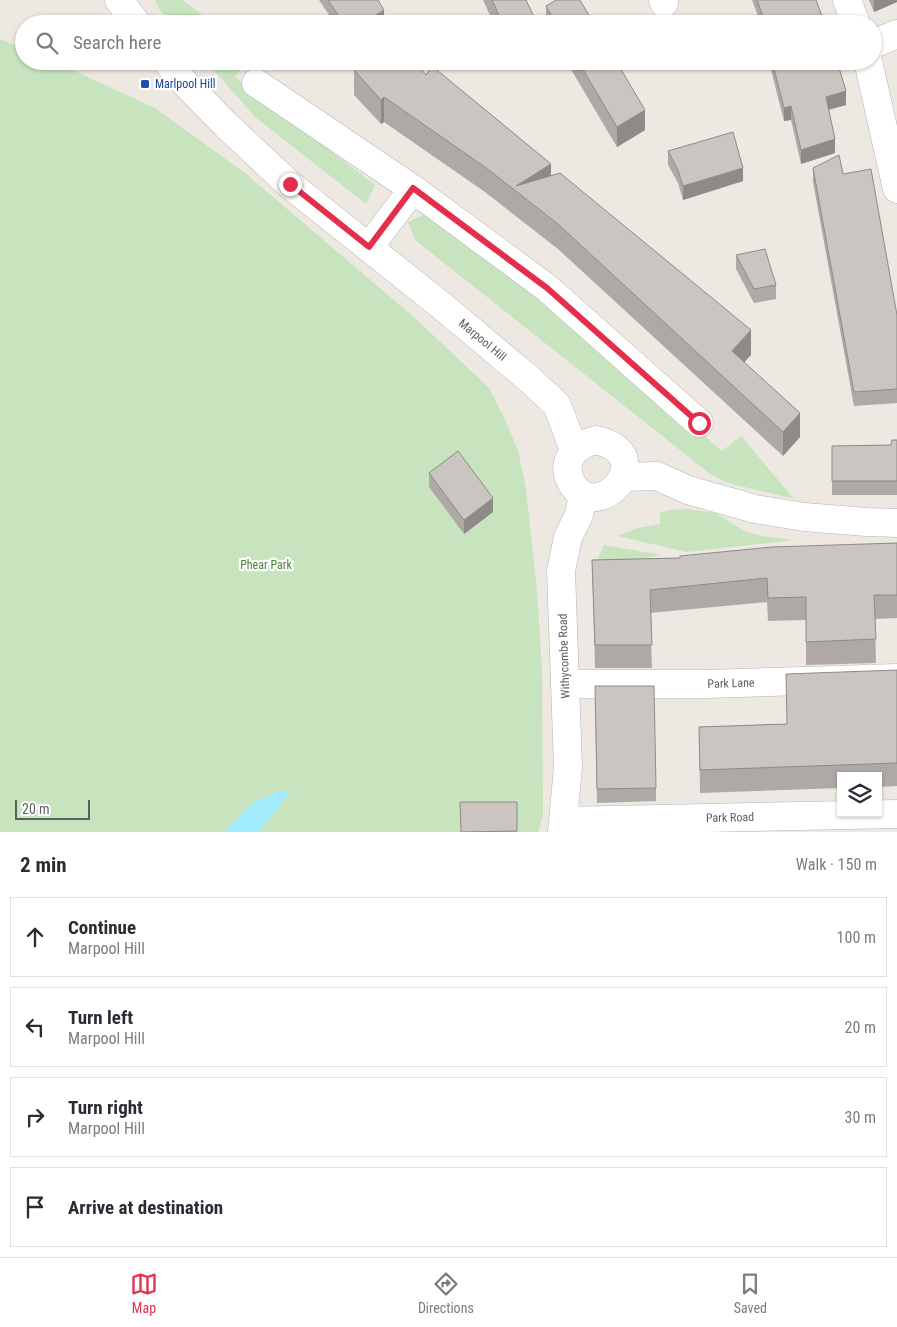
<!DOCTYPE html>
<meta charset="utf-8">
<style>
body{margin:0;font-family:"Roboto Condensed",sans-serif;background:#f7f7f7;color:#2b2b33}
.controls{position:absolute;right:15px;bottom:15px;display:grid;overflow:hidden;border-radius:0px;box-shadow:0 1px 4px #0004}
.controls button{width:45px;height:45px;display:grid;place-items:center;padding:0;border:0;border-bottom:1px solid #e1e1e2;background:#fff;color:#2b2b33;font:25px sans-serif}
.scale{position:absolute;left:15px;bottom:12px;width:75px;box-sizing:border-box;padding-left:5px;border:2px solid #5a6062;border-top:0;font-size:14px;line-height:18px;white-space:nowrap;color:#5a6062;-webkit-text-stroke:4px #fff;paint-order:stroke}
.stop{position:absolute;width:15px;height:15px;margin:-11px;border:4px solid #e62e4c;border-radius:50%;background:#fff}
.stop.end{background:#e62e4c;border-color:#fff;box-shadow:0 1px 5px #0008}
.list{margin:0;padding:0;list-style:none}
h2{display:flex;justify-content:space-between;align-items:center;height:65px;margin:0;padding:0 20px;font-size:21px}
h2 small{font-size:16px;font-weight:400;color:#7c7c81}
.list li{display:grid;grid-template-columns:32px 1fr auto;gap:15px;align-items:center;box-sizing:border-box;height:80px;margin:0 10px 10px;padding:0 10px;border:1px solid #e1e1e2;border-radius:0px}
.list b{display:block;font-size:19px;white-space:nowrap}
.list p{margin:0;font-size:16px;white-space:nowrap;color:#7c7c81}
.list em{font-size:16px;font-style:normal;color:#7c7c81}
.icon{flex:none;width:28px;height:28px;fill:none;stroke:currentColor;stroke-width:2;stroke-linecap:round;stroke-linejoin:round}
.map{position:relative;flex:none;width:897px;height:832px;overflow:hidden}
.search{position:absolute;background:#fff;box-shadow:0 1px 4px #0004;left:15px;right:15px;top:15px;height:55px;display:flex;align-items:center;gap:12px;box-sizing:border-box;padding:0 18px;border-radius:28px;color:#7c7c81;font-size:19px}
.sheet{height:425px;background:#fff}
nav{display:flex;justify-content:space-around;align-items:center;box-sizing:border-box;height:70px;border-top:1px solid #e1e1e2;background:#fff;font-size:14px;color:#7c7c81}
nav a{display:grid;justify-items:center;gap:2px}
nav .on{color:#e62e4c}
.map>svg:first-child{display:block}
</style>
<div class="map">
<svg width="897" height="832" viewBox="0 0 897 832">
<rect width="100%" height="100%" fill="#ede8e1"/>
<g fill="#c7e4be">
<polygon points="155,0 182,0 215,24 173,24 159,9"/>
<polygon points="0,39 24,49 24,61 53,61 155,108 245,173 415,318 489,388 505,419 518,451 526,489 537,591 542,669 543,814 538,832 0,832"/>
<polygon points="206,61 247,61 235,77 375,185 366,204 255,117"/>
<polygon points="430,212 533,287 722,451 741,436 794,499 728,483 709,473 415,240 408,222"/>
<polygon points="685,509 716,513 744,531 762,536 796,540 687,552 617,536 638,528 660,524 660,512 671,510"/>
<polygon points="604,545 662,555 603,565 598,559"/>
</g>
<polygon fill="#a1ebfe" points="278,792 290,792 259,832 225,832 242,813 255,802"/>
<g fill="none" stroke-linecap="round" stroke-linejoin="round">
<defs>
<g id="minor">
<polyline points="663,0 664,3"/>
<polyline points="847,0 856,24"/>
<polyline points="873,44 897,34"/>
<polyline points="868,61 897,189"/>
<polyline points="256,83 413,189 547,288 699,423"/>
<polyline points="369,247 413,189"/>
<polyline points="623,477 657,476 688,490 755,509 804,517 867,522 897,523"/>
<path id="s1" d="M565 684H707L897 678"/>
<path id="s2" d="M564 821 897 814"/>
</g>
<g id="tertiary">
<polyline points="119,0 137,24"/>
<path id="s3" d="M167 61 179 77 226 125 289 184 442 306 528 378 557 405 574 450"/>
<path d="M596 440C663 455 596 529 571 482 560 460 576 445 596 440Z"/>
<polyline points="562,832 568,767 561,571 568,537 579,515 583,495"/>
</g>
</defs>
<use href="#minor" stroke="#b2b6b9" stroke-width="29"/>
<use href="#tertiary" stroke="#b2b6b9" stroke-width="29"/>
<use href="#minor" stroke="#fff" stroke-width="28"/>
<use href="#tertiary" stroke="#fff" stroke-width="28"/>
</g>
<g fill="#aea9a6">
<polygon points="319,0 378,0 384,24 335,24"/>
<polygon points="483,0 526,0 534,24 494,24"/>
<polygon points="752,0 816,0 825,24 761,24"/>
<polygon points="869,0 897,0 897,2 874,12"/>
<polygon points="546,6 594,24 546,24"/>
<polygon points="566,61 616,61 645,130 617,147"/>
<polygon points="771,61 837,61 846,105 829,110 835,153 801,164 791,120 784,121 771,70"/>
<polygon points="354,70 426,75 551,176 751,355 744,362 800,437 783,456 558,249 485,192 384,122 381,124 354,95"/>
<polygon points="668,151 743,181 683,200 678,183 668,165"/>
<polygon points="813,168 843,174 897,315 897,403 854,406 813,182"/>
<polygon points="736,255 776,285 776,299 754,303 736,269"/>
<polygon points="897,440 897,495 832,495 832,446 891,445"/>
<polygon points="429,473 493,512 464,534 429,487"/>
<polygon points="897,543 897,618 875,619 876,663 806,665 806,620 768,621 767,602 650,613 652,668 595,668 592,560 680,558"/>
<polygon points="897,670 897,786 878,787 878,776 841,776 841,788 700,793 699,727 787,724"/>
<polygon points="595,700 656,788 656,801 597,803"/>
<polygon points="517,802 517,832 461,832"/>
</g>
<g fill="#8d8a87">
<polygon points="874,0 897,0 897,2 874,12"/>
<polygon points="384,10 384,24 362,24"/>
<polygon points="534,17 534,24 520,24"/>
<polygon points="846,91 846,105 826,110 826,97"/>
<polygon points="384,97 384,122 381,124 381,100"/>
<polygon points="791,106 791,120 784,121 784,108"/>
<polygon points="645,110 645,130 617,147 617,127"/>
<polygon points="835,139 835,153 801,164 801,150"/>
<polygon points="551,164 551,189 516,186"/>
<polygon points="743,168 743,181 683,200 683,186"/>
<polygon points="751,330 751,355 732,375 732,351"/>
<polygon points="800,413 800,437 783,456 783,432"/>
<polygon points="493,498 493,512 464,534 464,520"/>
</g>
<g fill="#cac5c1" stroke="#8d8a87">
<polygon points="328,0 378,0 384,10 362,24 344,24"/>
<polygon points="492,0 526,0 534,17 520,24 503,24"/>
<polygon points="556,0 580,0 594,24 556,24 546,6"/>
<polygon points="757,0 816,0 825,24 766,24"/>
<polygon points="364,61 414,61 426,75 432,66 551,164 516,186 560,173 751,330 732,351 800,413 783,432 558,224 485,167 384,97 381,100 354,70"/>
<polygon points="578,61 616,61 645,110 617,127"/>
<polygon points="772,61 837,61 846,91 826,97 835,139 801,150 791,106 784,108"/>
<polygon points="733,132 743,168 683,186 678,170 668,151"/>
<polygon points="839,155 843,174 871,169 897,315 897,389 854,392 813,168"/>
<polygon points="765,249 776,285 754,289 736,255"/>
<polygon points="892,440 897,440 897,481 832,481 832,446 891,445"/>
<polygon points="458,451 493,498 464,520 429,473"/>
<polygon points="897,543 897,595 874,595 876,639 806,642 806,597 768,598 767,578 650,590 652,645 595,645 592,560 680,558 680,556 772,547"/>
<polygon points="897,670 897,763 700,770 699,727 787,724 786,674"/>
<polygon points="595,686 654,686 656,788 597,789"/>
<polygon points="460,802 517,802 517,831 461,832"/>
</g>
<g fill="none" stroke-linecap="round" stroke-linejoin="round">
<polyline stroke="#e62e4c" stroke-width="6" points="290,184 369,247 413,188 547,288 699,423"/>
</g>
<rect fill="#1a4fb4" stroke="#fff" stroke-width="2" x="140" y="79" width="10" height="10" rx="2.5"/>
<g text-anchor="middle" stroke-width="4.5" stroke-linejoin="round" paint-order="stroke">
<g font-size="12" fill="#164399" stroke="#fff" text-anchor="start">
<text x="155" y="88">Marlpool Hill</text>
</g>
<g font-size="12" fill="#5a6062" stroke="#fff">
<text dy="4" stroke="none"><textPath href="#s3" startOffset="422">Marpool Hill</textPath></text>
<text transform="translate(564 656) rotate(-92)" y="4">Withycombe Road</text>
<text dy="4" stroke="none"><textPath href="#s1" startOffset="166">Park Lane</textPath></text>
<text dy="4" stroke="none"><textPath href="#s2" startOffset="166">Park Road</textPath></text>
</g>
<g font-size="12" fill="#458536" stroke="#fff">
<text x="266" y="569">Phear Park</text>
</g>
</g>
</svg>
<div class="controls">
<button><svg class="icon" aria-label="layers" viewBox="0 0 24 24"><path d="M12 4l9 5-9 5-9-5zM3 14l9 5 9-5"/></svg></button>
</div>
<div class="scale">20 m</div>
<div class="stop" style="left:699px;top:423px"></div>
<div class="stop end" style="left:290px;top:184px"></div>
<div class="search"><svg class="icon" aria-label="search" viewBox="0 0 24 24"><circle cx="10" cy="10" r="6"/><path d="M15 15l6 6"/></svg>Search here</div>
</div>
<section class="sheet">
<h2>2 min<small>Walk · 150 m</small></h2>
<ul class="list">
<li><svg class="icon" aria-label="ahead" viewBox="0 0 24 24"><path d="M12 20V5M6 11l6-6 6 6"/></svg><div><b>Continue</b><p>Marpool Hill</p></div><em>100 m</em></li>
<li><svg class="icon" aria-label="left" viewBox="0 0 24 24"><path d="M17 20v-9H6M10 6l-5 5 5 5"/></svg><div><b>Turn left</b><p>Marpool Hill</p></div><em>20 m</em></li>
<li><svg class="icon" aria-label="right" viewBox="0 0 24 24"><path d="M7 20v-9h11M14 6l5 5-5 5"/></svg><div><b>Turn right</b><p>Marpool Hill</p></div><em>30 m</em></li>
<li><svg class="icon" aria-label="arrive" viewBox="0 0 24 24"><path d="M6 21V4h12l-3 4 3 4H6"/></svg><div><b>Arrive at destination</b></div></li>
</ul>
</section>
<nav>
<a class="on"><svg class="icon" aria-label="map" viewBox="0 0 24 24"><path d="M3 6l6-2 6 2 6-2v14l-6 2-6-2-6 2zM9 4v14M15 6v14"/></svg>Map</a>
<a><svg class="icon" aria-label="directions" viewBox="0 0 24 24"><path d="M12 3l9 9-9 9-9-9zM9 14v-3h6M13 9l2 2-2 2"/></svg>Directions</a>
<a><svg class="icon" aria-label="saved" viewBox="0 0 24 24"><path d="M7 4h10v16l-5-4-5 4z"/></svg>Saved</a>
</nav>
